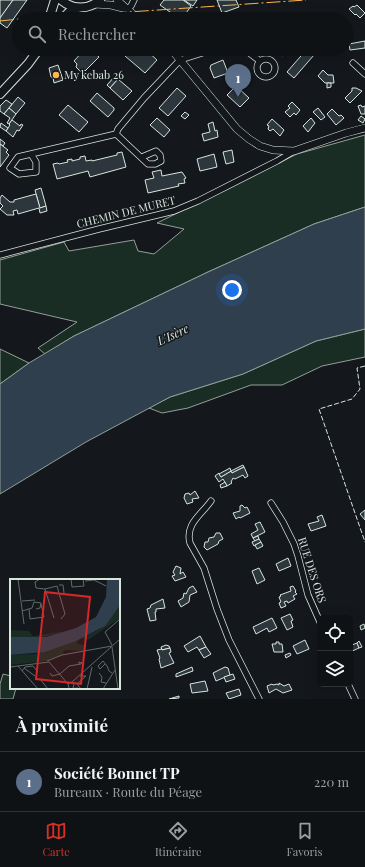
<!DOCTYPE html>
<html lang="fr">
<meta charset="utf-8">
<style>
body{margin:0;font-family:"Playfair Display",serif;background:#181b1e;color:#f1f3f6}
.controls{position:absolute;right:12px;bottom:12px;display:grid;overflow:hidden;border-radius:6px;box-shadow:0 4px 16px #0002}
.controls button{width:36px;height:36px;display:grid;place-items:center;padding:0;border:0;border-bottom:1px solid #2f3234;background:#0f1215;color:#f1f3f6;font:20px sans-serif}
.you{position:absolute;left:232px;top:290px;width:14px;height:14px;margin:-10px;border:3px solid #fff;border-radius:50%;background:#1a73e8;box-shadow:0 0 0 6px #1a73e833}
.badge{display:grid;place-items:center;width:26px;height:26px;border-radius:50%;background:#d93025;color:#fff;font-size:13px;font-weight:700}
.pin{position:absolute;translate:-50% -33px;filter:drop-shadow(0 1px 2px #0008)}
.pin::after{content:'';position:absolute;top:21px;width:14px;height:12px;background:inherit;clip-path:polygon(0 0,100% 0,50% 100%)}
.list{margin:0;padding:0;list-style:none}
h2{display:flex;justify-content:space-between;align-items:center;height:52px;margin:0;padding:0 16px;font-size:17px}
h2 small{font-size:13px;font-weight:400;color:#9b9ea0}
.list li{display:grid;grid-template-columns:26px 1fr auto;gap:12px;align-items:center;box-sizing:border-box;height:60px;padding:0 16px;border-top:1px solid #2f3234}
.list b{display:block;font-size:15px;white-space:nowrap}
.list p{margin:0;font-size:13px;white-space:nowrap;color:#9b9ea0}
.list em{font-size:13px;font-style:normal;color:#9b9ea0}
.icon{flex:none;width:22px;height:22px;fill:none;stroke:currentColor;stroke-width:2;stroke-linecap:round;stroke-linejoin:round}
.map{position:relative;flex:none;width:365px;height:699px;overflow:hidden}
.search{position:absolute;background:#0f1215;box-shadow:0 4px 16px #0002;left:12px;right:12px;top:12px;height:44px;display:flex;align-items:center;gap:10px;box-sizing:border-box;padding:0 14px;border-radius:22px;color:#9b9ea0;font-size:15px}
.sheet{height:112px;background:#0f1215}
nav{display:flex;justify-content:space-around;align-items:center;box-sizing:border-box;height:56px;border-top:1px solid #2f3234;background:#0f1215;font-size:11px;color:#9b9ea0}
nav a{display:grid;justify-items:center;gap:2px}
nav .on{color:#d93025}
.map>svg:first-child{display:block}
</style>
<div class="map">
<svg width="365" height="699" viewBox="0 0 365 699">
<rect width="100%" height="100%" fill="#14181c"/>
<g fill="#1a2d24" stroke="#939e99">
<polygon points="365,135 365,207 314,224 208,272 74,336 45,354 38,348 77,322 0,304 0,260 64,242 69,251 134,240 138,251 154,254 184,229 157,223 297,154"/>
<polygon points="365,329 365,357 322,366 282,385 251,385 188,408 162,413 149,408 170,397 243,374 316,341"/>
<polygon points="0,349 29,363 0,384"/>
<polygon points="3,674 11,676 11,688 16,688 13,699 0,699 0,684"/>
</g>
<polygon fill="#2f3f4d" stroke="#939e99" points="365,207 365,329 316,341 243,374 170,397 86,442 0,494 0,384 29,363 74,336 208,272 314,224"/>
<g fill="#2c363c" stroke="#d8e6dc">
<polygon points="0,0 13,0 0,18"/>
<polygon points="13,0 27,0 7,28 0,23 0,18"/>
<polygon points="164,0 183,0 191,6 182,19 180,19 160,5"/>
<polygon points="184,0 197,0 193,6"/>
<polygon points="217,0 236,0 239,7 222,13"/>
<polygon points="357,5 365,13 360,18 356,14 355,15 349,9 353,6 354,7"/>
<polygon points="307,14 312,19 302,19"/>
<polygon points="252,15 257,19 249,19"/>
<polygon points="346,22 351,27 346,32"/>
<polygon points="365,41 365,48 350,50 349,44"/>
<polygon points="85,49 90,49 99,57 85,71 83,69 81,72 76,67 77,64 74,61"/>
<polygon points="131,49 145,49 157,60 145,73 125,56"/>
<polygon points="273,49 289,49 283,56"/>
<polygon points="307,49 314,55 294,78 287,72"/>
<polygon points="223,60 228,73 214,78 210,68 211,65"/>
<polygon points="58,65 63,80 54,83 53,77 51,77 49,68"/>
<polygon points="323,70 328,75 333,75 334,83 325,83 318,76"/>
<polygon points="115,76 118,79 110,88 107,85"/>
<polygon points="118,79 132,91 123,100 110,88"/>
<polygon points="327,83 331,83 331,87 327,88"/>
<polygon points="236,86 249,98 240,107 227,95"/>
<polygon points="177,88 186,96 168,116 159,108"/>
<polygon points="352,88 356,88 362,91 350,103 345,98 352,91"/>
<polygon points="97,93 114,108 114,110 108,117 90,101"/>
<polygon points="18,97 25,103 16,114 9,108"/>
<polygon points="6,100 12,104 4,114 0,111 0,106"/>
<polygon points="292,102 300,110 296,115 294,113 290,117 285,112 290,108 288,106"/>
<polygon points="68,105 88,122 79,132 59,115"/>
<polygon points="361,105 362,107 365,106 365,114 361,114 358,106"/>
<polygon points="9,108 16,114 9,124 7,123 10,118 4,114"/>
<polygon points="318,108 325,117 321,120 313,112"/>
<polygon points="332,109 339,116 341,115 344,118 336,125 327,114"/>
<polygon points="185,112 189,115 185,119 181,116"/>
<polygon points="361,116 365,119 363,123 358,120"/>
<polygon points="157,118 170,130 164,137 150,125"/>
<polygon points="311,118 315,123 308,132 303,126"/>
<polygon points="272,119 284,130 280,136 273,129 270,131 268,129 269,126 267,125"/>
<polygon points="12,120 20,126 21,124 23,125 19,131 17,130 13,137 6,131 10,125 9,124"/>
<polygon points="213,122 215,131 217,130 218,137 204,141 202,134 210,132 208,124"/>
<polygon points="1,123 8,128 6,131 0,127"/>
<polygon points="0,139 5,143 3,146 0,144"/>
<polygon points="0,144 8,150 6,152 9,155 0,167"/>
<polygon points="232,150 234,162 226,164 223,152"/>
<polygon points="122,152 126,167 90,177 88,171 57,179 53,164 58,163 59,164 68,162 67,160 72,159 72,161 80,159 80,157 85,156 86,161 92,160 92,161 117,155 117,153"/>
<polygon points="214,154 217,167 200,171 197,159"/>
<polygon points="161,170 162,176 182,172 186,178 184,179 185,183 178,184 179,186 148,193 145,180 154,178 152,172"/>
<polygon points="41,188 46,206 40,208 35,190"/>
<polygon points="36,194 40,208 46,206 47,211 40,213 39,208 18,214 17,210 13,211 14,215 7,215 0,209 3,206 0,203 0,198 2,195 10,202 14,202 14,200"/>
<polygon points="243,465 244,467 232,473 231,471"/>
<polygon points="244,467 248,476 245,478 243,475 235,479 233,478 231,482 232,483 227,486 223,479 219,482 215,476 219,473 221,477 231,471 232,473"/>
<polygon points="230,468 231,471 221,477 219,474"/>
<polygon points="225,482 227,486 221,488 220,485"/>
<polygon points="195,491 199,498 192,499 193,502 187,504 184,498 185,494 189,493 190,495"/>
<polygon points="242,505 245,508 247,507 250,513 240,518 239,517 236,519 233,513 240,511 240,506"/>
<polygon points="365,510 365,520 360,514"/>
<polygon points="322,515 326,526 311,531 308,524 319,521 317,517"/>
<polygon points="260,522 265,532 253,538 251,534 258,530 255,524"/>
<polygon points="216,533 220,533 223,539 219,541 218,544 207,550 204,547 205,542 208,542 209,538 214,537"/>
<polygon points="258,536 259,539 255,541 253,538"/>
<polygon points="259,539 261,542 254,546 252,542"/>
<polygon points="261,542 263,546 257,549 255,545"/>
<polygon points="288,558 291,566 279,571 276,564"/>
<polygon points="176,566 181,568 180,574 183,572 186,577 175,581 172,576 175,575 173,572"/>
<polygon points="259,568 265,580 257,584 252,571"/>
<polygon points="193,586 197,592 190,595 189,602 181,607 178,601 183,598 184,593 186,594 189,588"/>
<polygon points="293,586 296,591 295,592 297,594 293,596 295,599 288,603 287,601 284,602 286,606 281,608 279,603 281,602 279,597 281,596 280,595 291,591 290,587"/>
<polygon points="163,599 165,608 156,609 156,612 155,612 156,620 150,621 147,609 150,608 151,605"/>
<polygon points="290,614 293,620 291,621 293,627 287,630 281,618"/>
<polygon points="272,618 277,628 269,632 267,628 256,634 253,627"/>
<polygon points="364,624 365,628 361,630 360,626"/>
<polygon points="200,636 206,647 199,650 197,647 188,652 184,646"/>
<polygon points="305,640 309,649 297,654 293,646"/>
<polygon points="350,641 352,645 357,643 359,648 350,652"/>
<polygon points="359,641 362,647 359,648 357,643"/>
<polygon points="276,642 279,642 279,644 282,644 283,652 274,652 272,644 276,644"/>
<polygon points="166,645 169,646 170,648 162,650 161,647"/>
<polygon points="206,647 211,654 204,658 199,650"/>
<polygon points="170,648 171,652 169,653 174,663 161,668 159,659 160,658 157,650 162,649 162,650"/>
<polygon points="290,653 291,655 286,658 285,655"/>
<polygon points="192,667 193,671 176,677 176,674"/>
<polygon points="225,667 228,668 230,675 216,681 213,673"/>
<polygon points="233,674 235,679 226,682 224,677"/>
<polygon points="205,681 208,691 192,693 190,684"/>
<polygon points="279,683 284,686 289,684 292,690 283,693 276,689 269,693 267,686 272,684 273,685 277,684 279,685"/>
<polygon points="239,689 241,695 229,699 226,693"/>
<polygon points="179,696 179,698 169,699"/>
</g>
<g fill="none" stroke-linecap="round" stroke-linejoin="round">
<defs>
<g id="street">
<polyline points="127,9 131,6 134,0"/>
<polyline points="244,49 260,61"/>
<circle cx="266" cy="68" r="9"/>
<polyline points="353,63 365,74"/>
<polyline points="116,134 148,164 155,164 161,161 160,155 156,151 142,157"/>
<polyline points="31,154 36,162 36,172 19,174 10,168 18,157 116,134 118,129 144,98 180,60 215,49"/>
<polyline points="0,255 99,229 174,211 198,201 277,161 294,151"/>
<path d="M211 501C201 515 185 524 190 543L204 568 217 609 229 640 259 699"/>
<polyline points="271,503 283,522 294,544 298,556 308,595 320,622"/>
<polyline points="348,684 355,699"/>
</g>
<g id="secondary">
<polyline points="117,0 127,9 139,19"/>
<polyline points="94,4 111,5 127,9"/>
<polyline points="171,49 237,129 249,139 260,146 273,150 294,151 346,133 365,128"/>
</g>
<g id="primary">
<path d="M61 0C73 10 88 10 100 0"/>
<polyline points="49,19 55,0"/>
<polyline points="62,19 71,10 78,8"/>
<polyline points="0,94 28,64 39,49"/>
</g>
</defs>
<use href="#street" stroke="#d8e6dc" stroke-width="7"/>
<use href="#secondary" stroke="#d8e6dc" stroke-width="8"/>
<use href="#primary" stroke="#d8e6dc" stroke-width="10"/>
<use href="#street" stroke="#14181c" stroke-width="5.5"/>
<use href="#secondary" stroke="#14181c" stroke-width="7"/>
<use href="#primary" stroke="#14181c" stroke-width="8"/>
<polyline stroke="#d8e6dc" stroke-width="1" stroke-dasharray="5 2" stroke-linecap="butt" points="365,366 357,368 360,389 352,399 319,409 365,542"/>
<g stroke="#ffb74d" stroke-width="1" stroke-dasharray="14 3 2 3" stroke-linecap="butt">
<polyline points="25,19 306,0"/>
<polyline points="0,21 19,19"/>
</g>
</g>
<circle fill="#ffb74d" stroke="#14181c" stroke-width="1.5" cx="56" cy="75" r="4"/>
<g text-anchor="middle" stroke-width="3" stroke-linejoin="round" paint-order="stroke">
<g font-size="11" fill="#d8e6dc" stroke="#14181c" text-anchor="start">
<text x="64" y="79">My kebab 26</text>
</g>
<g font-size="11" fill="#d8e6dc" stroke="#14181c">
<text transform="translate(126 212) rotate(-14)" y="4">CHEMIN DE MURET</text>
<text transform="translate(312 570) rotate(72)" y="4">RUE DES ORS</text>
</g>
<g font-size="12" font-style="italic" fill="#d8e6dc" stroke="#14181c">
<text transform="translate(173 335) rotate(-25)" y="4">L'Isère</text>
</g>
</g>
<g transform="translate(10 579)">
<rect width="110" height="110" fill="#14181c"/>
<path d="M110 28V39L78 61 72 59 89 51ZM0 51 19 52 23 57 58 52 22 60 0 58ZM70 60 66 64 76 67V72L55 71 52 74 55 75 36 82 0 86V76L25 75Z" fill="#1a2d24"/>
<path d="M97 0H110V15L109 28 95 47 66 62 35 73 0 76V58H36L66 49 86 38 96 18Z" fill="#2f3f4d"/>
<path fill="none" stroke="#626a69" stroke-width="1" d="M8 0 14 45M30 0 25 3 26 9 35 10M61 0 62 8 74 7 73 0M75 2 84 1 96 7M49 6H53L54 14M47 7 55 35 51 40M12 22 25 21M19 30 20 40 34 38 31 25M12 32 22 29 24 23 31 24 30 29 26 30M44 39 35 10 47 7M102 66 95 53 110 40M102 68 108 110M37 82 52 76 102 67M95 85 90 90 88 87 93 82 97 87 99 92 102 94M8 87 28 110M0 88 39 83 58 105M14 89 25 97M12 92 15 88 23 87 28 93M40 94 42 97 50 95 59 87 71 85 72 84 69 83V85M89 94 92 98 91 103 96 104M70 97H76L67 105 71 110M30 100 38 110M62 103 110 60M59 109 58 105 61 103 64 105 63 109M55 110 68 109M77 110 82 88M93 110 105 91"/>
<path fill="#d62828" fill-opacity="0.15" stroke="#d62828" stroke-width="2" d="M35 13 80 18 71 105 26 100Z"/>
<rect width="110" height="110" fill="none" stroke="#d8e6dc" stroke-width="2"/>
</g>
</svg>
<div class="controls">
<button><svg class="icon" aria-label="locate" viewBox="0 0 24 24"><circle cx="12" cy="12" r="6"/><path d="M12 2v4M12 18v4M2 12h4M18 12h4"/></svg></button>
<button><svg class="icon" aria-label="layers" viewBox="0 0 24 24"><path d="M12 4l9 5-9 5-9-5zM3 14l9 5 9-5"/></svg></button>
</div>
<div class="you"></div>
<div class="pin badge" style="left:238px;top:97px;background:#5c6f8a">1</div>
<div class="search"><svg class="icon" aria-label="search" viewBox="0 0 24 24"><circle cx="10" cy="10" r="6"/><path d="M15 15l6 6"/></svg>Rechercher</div>
</div>
<section class="sheet">
<h2>À proximité<small></small></h2>
<ul class="list">
<li><span class="badge" style="background:#5c6f8a">1</span><div><b>Société Bonnet TP</b><p>Bureaux · Route du Péage</p></div><em>220 m</em></li>
</ul>
</section>
<nav>
<a class="on"><svg class="icon" aria-label="map" viewBox="0 0 24 24"><path d="M3 6l6-2 6 2 6-2v14l-6 2-6-2-6 2zM9 4v14M15 6v14"/></svg>Carte</a>
<a><svg class="icon" aria-label="directions" viewBox="0 0 24 24"><path d="M12 3l9 9-9 9-9-9zM9 14v-3h6M13 9l2 2-2 2"/></svg>Itinéraire</a>
<a><svg class="icon" aria-label="saved" viewBox="0 0 24 24"><path d="M7 4h10v16l-5-4-5 4z"/></svg>Favoris</a>
</nav>
